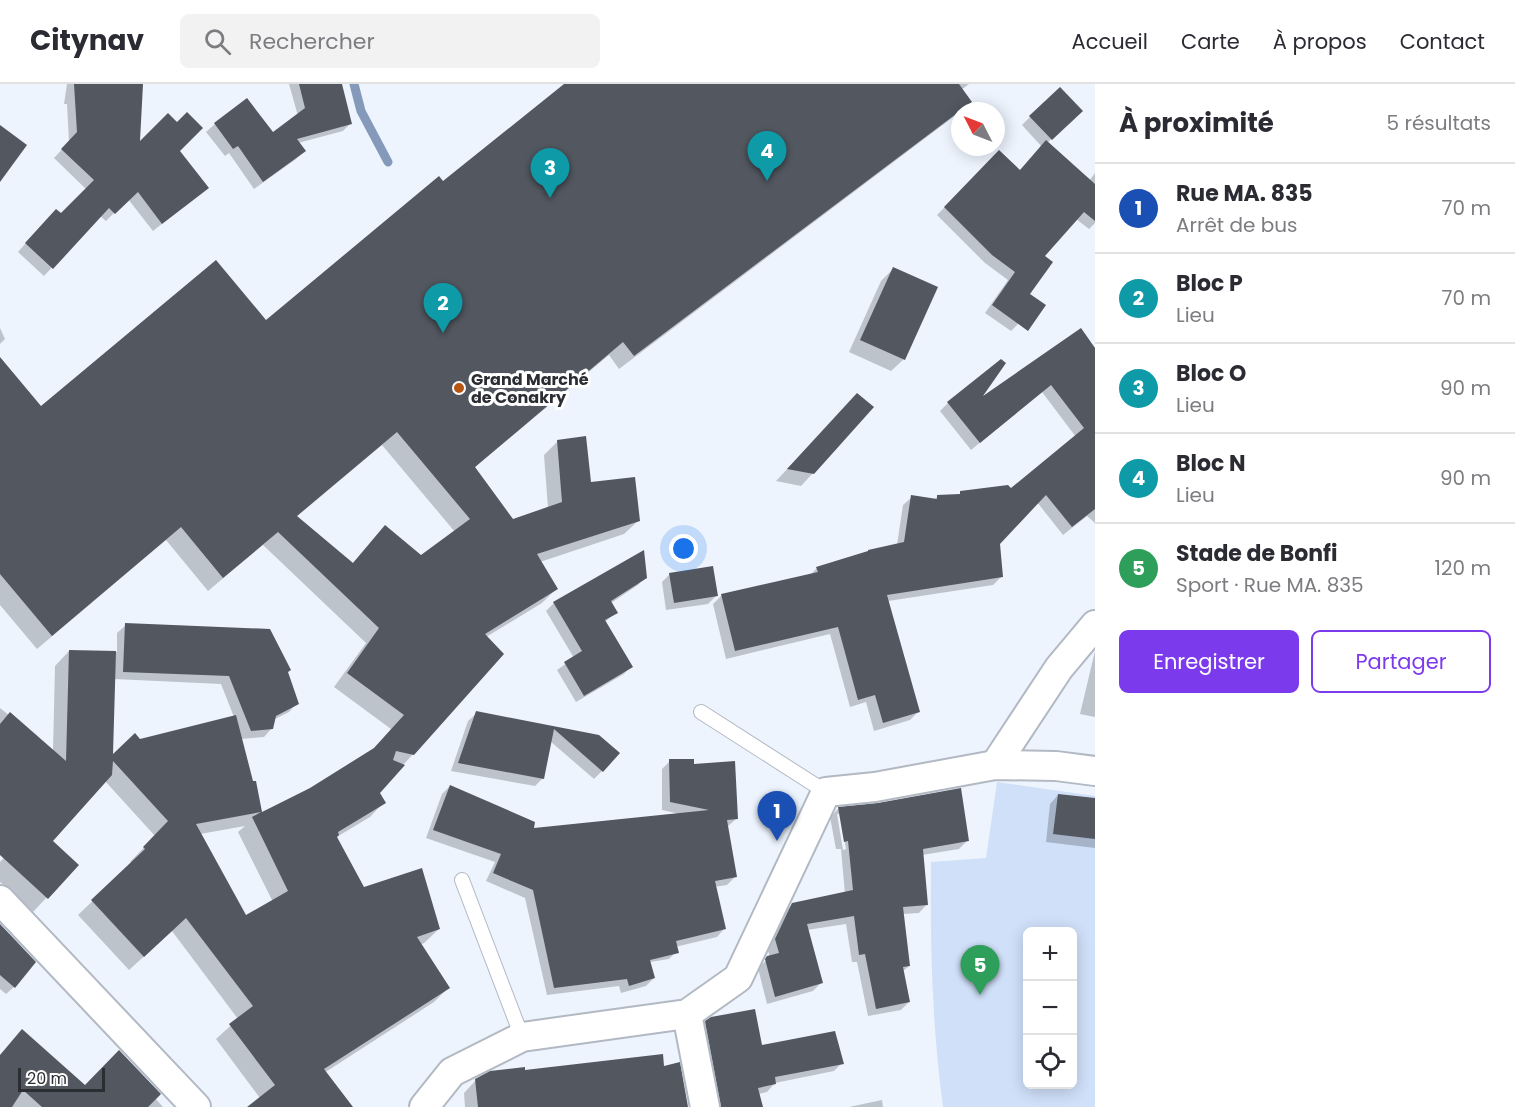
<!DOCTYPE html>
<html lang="fr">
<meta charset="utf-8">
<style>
body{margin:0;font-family:Poppins,sans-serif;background:#f2f2f3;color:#2b2b33}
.controls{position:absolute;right:18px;bottom:18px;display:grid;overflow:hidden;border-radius:9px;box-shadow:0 3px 15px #0003}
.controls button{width:54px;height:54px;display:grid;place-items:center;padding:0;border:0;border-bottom:2px solid #e1e1e2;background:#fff;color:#2b2b33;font:30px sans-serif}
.compass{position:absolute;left:951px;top:18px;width:54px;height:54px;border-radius:50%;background:#fff;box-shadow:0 3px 15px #0003;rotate:312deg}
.scale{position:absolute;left:18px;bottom:15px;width:87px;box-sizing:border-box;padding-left:6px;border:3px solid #2a2d31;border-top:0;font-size:16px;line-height:21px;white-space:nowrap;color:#2a2d31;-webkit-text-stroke:4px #fff;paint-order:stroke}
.you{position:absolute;left:684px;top:465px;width:21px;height:21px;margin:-15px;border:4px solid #fff;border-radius:50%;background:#1a73e8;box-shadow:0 0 0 9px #1a73e833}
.badge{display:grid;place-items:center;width:39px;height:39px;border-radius:50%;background:#7c3aed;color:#fff;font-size:20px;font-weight:700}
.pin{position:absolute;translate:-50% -50px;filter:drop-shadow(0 2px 3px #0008)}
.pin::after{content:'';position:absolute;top:32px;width:21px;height:18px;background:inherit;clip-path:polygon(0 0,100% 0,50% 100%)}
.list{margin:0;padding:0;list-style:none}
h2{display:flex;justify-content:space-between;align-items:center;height:78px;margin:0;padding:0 24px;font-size:26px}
h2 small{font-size:20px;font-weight:400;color:#7c7c81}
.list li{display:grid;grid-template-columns:39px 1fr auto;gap:18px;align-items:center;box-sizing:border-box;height:90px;padding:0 24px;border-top:2px solid #e1e1e2}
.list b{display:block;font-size:22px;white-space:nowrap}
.list p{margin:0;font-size:20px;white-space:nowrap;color:#7c7c81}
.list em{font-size:20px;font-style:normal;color:#7c7c81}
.actions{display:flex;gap:12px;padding:18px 24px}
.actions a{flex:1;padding:14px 0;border:2px solid #7c3aed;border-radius:9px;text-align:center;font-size:21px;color:#7c3aed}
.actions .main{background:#7c3aed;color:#fff}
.icon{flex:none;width:33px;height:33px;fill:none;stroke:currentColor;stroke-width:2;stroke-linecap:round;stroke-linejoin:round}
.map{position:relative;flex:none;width:1095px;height:1023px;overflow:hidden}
header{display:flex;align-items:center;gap:36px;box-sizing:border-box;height:84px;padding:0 30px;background:#fff;border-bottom:2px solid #e1e1e2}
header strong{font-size:28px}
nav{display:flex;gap:33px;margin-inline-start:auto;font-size:21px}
.search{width:420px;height:54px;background:#f2f2f3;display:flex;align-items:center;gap:15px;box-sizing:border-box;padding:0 21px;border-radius:9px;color:#7c7c81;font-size:22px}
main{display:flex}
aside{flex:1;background:#fff}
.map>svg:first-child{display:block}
</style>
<header>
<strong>Citynav</strong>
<div class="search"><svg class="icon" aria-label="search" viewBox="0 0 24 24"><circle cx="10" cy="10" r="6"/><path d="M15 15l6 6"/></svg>Rechercher</div>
<nav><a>Accueil</a><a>Carte</a><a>À propos</a><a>Contact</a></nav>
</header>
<main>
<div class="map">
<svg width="1095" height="1023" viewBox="0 0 1095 1023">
<rect width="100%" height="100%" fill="#edf4fe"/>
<path fill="#d0e0f9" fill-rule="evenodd" d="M997 698 1095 712V1023H943C932 942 930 860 931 778L986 774ZM1028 848H1072V1000H1028Z"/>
<g fill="#0003" fill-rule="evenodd">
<polygon points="67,0 141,0 138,61 178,67 207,104 153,147 128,115 106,137 100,132 44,192 18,168 47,135 61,131 87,106 54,74 69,58 67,20 64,20"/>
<polygon points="289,0 340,0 351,39 343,47 298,59 304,67 296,75 254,105 229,69 225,72 206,48 215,40 273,50 298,32"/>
<path d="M566 0H969L961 6 970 17 956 31 619 285 609 271 474 384 512 436 548 424 544 371 558 357 589 400 639 436 624 450 540 478 556 505 542 519 486 553 413 670 378 709 384 718 370 733 335 754 363 804 439 845 424 859 420 861 448 904 434 918 324 989 343 1023H252L260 1014 216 955 238 935 172 847 129 886 78 831 132 779 130 778 155 752 105 697 51 757 77 781 33 828 0 798V778L11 766 0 756V624L53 667 55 582 69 567 117 568V549L126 541 286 589 297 619 289 628 273 636 272 644 264 653 241 655 252 699H255L261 730 311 705 372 667 391 645 334 603 366 559 263 461 208 507 166 456 37 565 0 521V298L41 324 266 238ZM382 361 455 448 421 473 385 443 352 480 296 433ZM114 595 221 600 234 633 140 657 111 673ZM245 742 238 748 273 818 245 833 200 750Z"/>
<polygon points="1030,33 1073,35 1047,59 1089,97 1095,89 1095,139 1089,145 1076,135 1043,172 1018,240 1011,247 985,229 1008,196 985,179 937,131 999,68 1020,88 1042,63 1022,41"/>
<polygon points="893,185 904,275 891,287 849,268 881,197"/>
<polygon points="0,244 5,255 0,260"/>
<polygon points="1095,267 1095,439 1087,432 1063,451 1037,418 998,460 1002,492 993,501 888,517 918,628 910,636 874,647 866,618 850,623 830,550 726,575 713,520 722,511 809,492 817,484 897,461 903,421 912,413 934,416 938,412 957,412 961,409 1011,406 1076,353 1042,308 971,366 940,327 948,319 977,317"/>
<polygon points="845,323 813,389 801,402 776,397"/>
<polygon points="642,468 645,493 638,501 611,519 616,528 605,538 631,582 624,590 576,618 557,586 574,574 546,527 554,519"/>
<polygon points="670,490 716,512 708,520 666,526 662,498"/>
<polygon points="1095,567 1095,633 1080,630"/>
<polygon points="477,629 598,652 602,687 594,695 550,657 543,694 535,702 451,687 468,637"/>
<polygon points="670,677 692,681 736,735 727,743 735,793 727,801 714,803 725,844 717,853 675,863 677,867 669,875 650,878 654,894 646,902 621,909 619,902 547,911 525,814 486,797 495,778 426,754 442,710 450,702 532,745 680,730 662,726 662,685"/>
<polygon points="1058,711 1095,716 1095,764 1046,758 1050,720"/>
<path d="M838 725 967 757 959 765 922 771 927 820 919 829 902 830 909 882 902 888 909 918 901 926 868 932 857 878H852L846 840 807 846 821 899 813 907 767 920 758 884 770 873 767 864 784 828 793 820 845 810 841 765H836L830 733ZM837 730H840L846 765 843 766Z"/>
<polygon points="0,844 14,903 6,910 0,905"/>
<polygon points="706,938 760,963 842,979 834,987 775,999 767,1008 758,1010 761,1023 713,1023 698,947"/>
<polygon points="0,972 85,1003 155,1014 163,1023 0,1023"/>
<polygon points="524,988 667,1023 465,1023 464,1009 476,996"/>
<polygon points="882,1016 883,1023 849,1023"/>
</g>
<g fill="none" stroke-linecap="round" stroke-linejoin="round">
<polyline stroke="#859abb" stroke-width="9" points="354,0 361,27 388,78"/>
</g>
<g fill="#525760" fill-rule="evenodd">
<polygon points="74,0 143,0 140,57 168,29 177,38 187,28 203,44 180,67 209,104 162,140 138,108 115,130 109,124 53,185 25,159 56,125 61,129 94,96 61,65 77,48"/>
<polygon points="299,0 342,0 352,40 297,55 306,67 263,98 238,62 233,65 214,39 247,14 273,48 305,24"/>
<path d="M564 0H959L972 18 634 272 623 258 475 383 513 435 562 418 557 356 586 352 591 398 635 393 640 437 537 470 558 505 485 550 504 570 414 671 396 667 393 676 405 681 380 709 386 719 338 748 339 751 337 753 364 803 422 784 440 845 417 853 450 904 324 985 353 1023H247L275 1001 229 940 253 922 186 834 144 873 91 816 145 765 143 763 168 737 113 677 112 691 53 757 79 781 48 815 0 771V640L10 628 66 677 69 566 116 567 113 670 135 649 140 655 236 631 253 697H256L262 728 310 704 374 664 404 631 347 589 379 544 278 448 223 494 181 443 52 552 0 490V273L41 322 216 176 266 236 439 92 443 97ZM397 348 470 435 421 471 385 441 353 479 297 432ZM261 728 252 733 288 807 246 831 196 740Z"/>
<polygon points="1060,3 1083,27 1052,56 1029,32"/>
<polygon points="0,41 27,61 0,98"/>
<polygon points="1046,56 1095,100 1095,137 1084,128 1045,172 1053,178 1030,210 1046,221 1028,247 992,221 1015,188 992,171 944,123 999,66 1020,86"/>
<polygon points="893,183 938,203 905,276 860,256"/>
<polygon points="1081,244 1095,264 1095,425 1072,443 1046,411 1000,460 1003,493 887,511 920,628 883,639 875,611 858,616 838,543 735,567 721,510 818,488 816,483 868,467 868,466 904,458 911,411 937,415 937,411 960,410 960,407 1008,401 1011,404 1084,344 1051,301 980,359 947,318 1001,275 1006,279 983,312"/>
<polygon points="857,309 874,323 814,390 787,385"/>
<polygon points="644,466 647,494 611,517 618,529 605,536 633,583 584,612 564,578 582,567 553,518"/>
<polygon points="713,482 718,512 674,519 669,489"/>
<polygon points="125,539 270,545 291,586 288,588 299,620 276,632 273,645 251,647 229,592 123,588"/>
<polygon points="476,627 599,651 620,669 603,688 554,645 544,695 458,679"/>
<polygon points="669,675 694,675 694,680 735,677 738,735 727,736 737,793 715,797 726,845 676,857 679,869 650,876 655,894 629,902 627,895 554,904 533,806 493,789 501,770 433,746 450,701 535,738 534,744 709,726 670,718"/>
<polygon points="961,704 969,757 923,765 928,821 903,823 910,882 903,883 910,918 876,925 865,870 859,871 854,832 807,840 823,899 775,913 765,875 767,872 779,869 775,855 792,819 853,806 848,757 844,758 838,723 878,719"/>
<polygon points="1058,710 1095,714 1095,755 1053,750"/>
<polygon points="0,840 36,878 15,904 0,891"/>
<polygon points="755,925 762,961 835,947 844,980 775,993 776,1000 758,1004 763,1023 721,1023 705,937 711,933"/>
<polygon points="22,945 85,1001 119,966 161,1010 148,1023 42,1023 23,1006 12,1023 0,1023 0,971"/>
<polygon points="663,970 664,982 680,978 688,1023 478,1023 475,995 490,987 525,983 525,986"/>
</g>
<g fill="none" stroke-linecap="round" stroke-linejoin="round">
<defs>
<g id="lane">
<polyline points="701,628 826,708"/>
<polyline points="462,796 522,953"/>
</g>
<g id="street">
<polyline points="995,681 1059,584 1095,541"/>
<polyline points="0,816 196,1023"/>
<polyline points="687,930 705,1023"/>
<polyline points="424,1023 452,988 522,953 687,930 738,894 826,708 875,703 995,681 1056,682 1095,687"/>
</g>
</defs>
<use href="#lane" stroke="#b2b9c3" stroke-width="16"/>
<use href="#street" stroke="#b2b9c3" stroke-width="32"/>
<use href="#lane" stroke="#fff" stroke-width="14"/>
<use href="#street" stroke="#fff" stroke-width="28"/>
</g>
<circle fill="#b65612" stroke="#fff" stroke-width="2" cx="459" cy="304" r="6"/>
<g text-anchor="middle" stroke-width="6" stroke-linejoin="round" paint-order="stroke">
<g font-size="16" font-weight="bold" fill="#2a2d31" stroke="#fff" text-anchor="start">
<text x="471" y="301">Grand Marché<tspan x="471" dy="18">de Conakry</tspan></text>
</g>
</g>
</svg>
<div class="controls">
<button>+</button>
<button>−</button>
<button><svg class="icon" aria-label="locate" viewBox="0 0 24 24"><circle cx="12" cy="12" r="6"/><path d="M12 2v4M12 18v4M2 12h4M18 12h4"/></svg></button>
</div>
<svg class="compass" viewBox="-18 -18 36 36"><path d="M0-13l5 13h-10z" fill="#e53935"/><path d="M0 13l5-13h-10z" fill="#7c7c81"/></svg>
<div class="scale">20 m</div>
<div class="you"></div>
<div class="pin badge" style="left:777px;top:757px;background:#1a4fb4">1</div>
<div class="pin badge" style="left:443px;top:249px;background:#0f9aa8">2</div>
<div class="pin badge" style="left:550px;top:114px;background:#0f9aa8">3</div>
<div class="pin badge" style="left:767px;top:97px;background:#0f9aa8">4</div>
<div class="pin badge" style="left:980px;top:911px;background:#2e9e5b">5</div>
</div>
<aside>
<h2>À proximité<small>5 résultats</small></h2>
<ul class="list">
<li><span class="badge" style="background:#1a4fb4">1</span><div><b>Rue MA. 835</b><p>Arrêt de bus</p></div><em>70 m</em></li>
<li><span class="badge" style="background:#0f9aa8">2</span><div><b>Bloc P</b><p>Lieu</p></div><em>70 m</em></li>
<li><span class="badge" style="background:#0f9aa8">3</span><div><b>Bloc O</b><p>Lieu</p></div><em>90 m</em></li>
<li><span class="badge" style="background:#0f9aa8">4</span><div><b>Bloc N</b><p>Lieu</p></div><em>90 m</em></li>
<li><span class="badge" style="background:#2e9e5b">5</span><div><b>Stade de Bonfi</b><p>Sport · Rue MA. 835</p></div><em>120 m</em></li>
</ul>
<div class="actions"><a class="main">Enregistrer</a><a>Partager</a></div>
</aside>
</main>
